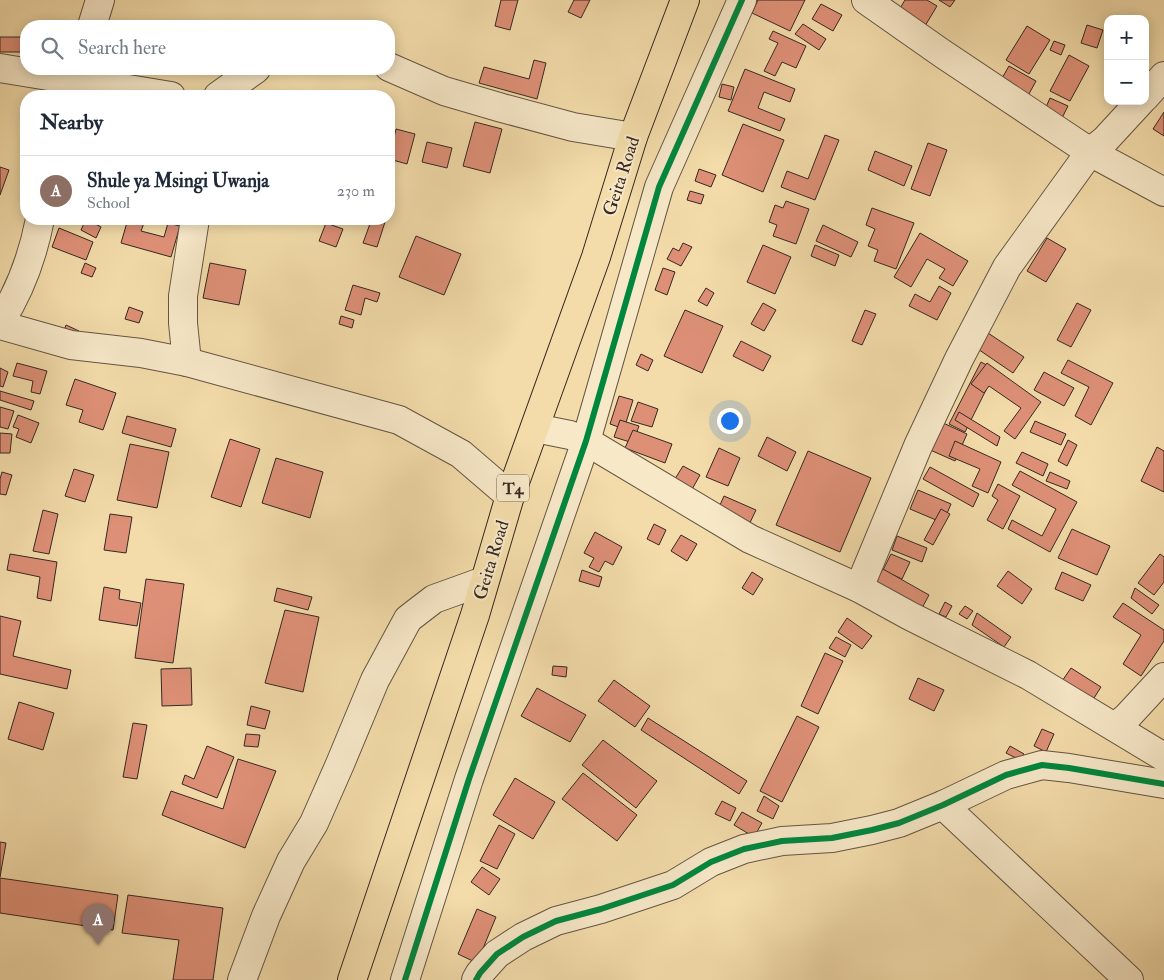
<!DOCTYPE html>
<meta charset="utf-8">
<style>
body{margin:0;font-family:"IM FELL Double Pica",serif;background:#f2f2f3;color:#1f2937}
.controls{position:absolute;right:15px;top:15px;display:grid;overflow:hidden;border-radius:10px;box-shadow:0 2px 12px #0003}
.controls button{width:45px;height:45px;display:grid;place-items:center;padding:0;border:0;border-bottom:1px solid #e0e1e3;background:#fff;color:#1f2937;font:25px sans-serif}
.you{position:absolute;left:729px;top:420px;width:18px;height:18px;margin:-12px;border:4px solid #fff;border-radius:50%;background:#1a73e8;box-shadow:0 0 0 8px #1a73e833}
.badge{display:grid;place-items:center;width:32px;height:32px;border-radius:50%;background:#2563eb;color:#fff;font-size:16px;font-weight:700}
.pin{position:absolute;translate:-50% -41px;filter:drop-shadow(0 1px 2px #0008)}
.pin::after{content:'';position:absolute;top:26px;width:18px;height:15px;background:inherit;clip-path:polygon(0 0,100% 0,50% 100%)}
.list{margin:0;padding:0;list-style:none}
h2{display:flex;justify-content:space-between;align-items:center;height:65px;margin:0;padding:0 20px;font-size:21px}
h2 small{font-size:16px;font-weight:400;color:#747a83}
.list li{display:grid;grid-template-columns:32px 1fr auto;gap:15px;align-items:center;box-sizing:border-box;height:70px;padding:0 20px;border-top:1px solid #e0e1e3}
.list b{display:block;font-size:19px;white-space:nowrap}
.list p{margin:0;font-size:16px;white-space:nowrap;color:#747a83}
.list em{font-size:16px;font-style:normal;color:#747a83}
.icon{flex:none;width:28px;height:28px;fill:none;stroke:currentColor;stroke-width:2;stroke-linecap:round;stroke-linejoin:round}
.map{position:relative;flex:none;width:1164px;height:980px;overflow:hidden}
.search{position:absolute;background:#fff;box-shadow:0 2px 12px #0003;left:20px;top:20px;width:375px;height:55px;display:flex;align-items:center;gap:12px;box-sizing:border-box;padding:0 18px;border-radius:20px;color:#747a83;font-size:19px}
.panel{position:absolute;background:#fff;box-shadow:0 2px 12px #0003;left:20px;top:90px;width:375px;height:135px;border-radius:20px}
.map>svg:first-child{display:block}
</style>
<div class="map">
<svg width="1164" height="980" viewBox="0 0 1164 980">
<rect width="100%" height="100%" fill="#f3dcaa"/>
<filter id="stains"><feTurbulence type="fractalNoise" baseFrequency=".004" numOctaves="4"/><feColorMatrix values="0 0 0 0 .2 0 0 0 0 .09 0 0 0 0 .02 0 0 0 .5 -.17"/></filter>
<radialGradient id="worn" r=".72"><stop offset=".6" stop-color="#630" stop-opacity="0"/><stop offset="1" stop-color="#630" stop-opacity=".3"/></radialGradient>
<g fill="#de9077" stroke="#352822">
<polygon points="501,0 518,0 510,30 495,26"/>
<polygon points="574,0 590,0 581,18 568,12"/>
<polygon points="758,0 805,0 790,31 752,13"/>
<polygon points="905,0 927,0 937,6 925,26 899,10"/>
<polygon points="939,0 955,0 950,7"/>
<polygon points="821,4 842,15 833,31 812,19"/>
<polygon points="803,24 826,39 819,50 795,34"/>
<polygon points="1087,25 1103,30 1097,48 1081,43"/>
<polygon points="1027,26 1050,40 1029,74 1006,60"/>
<polygon points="773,31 806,46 796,68 782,62 775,76 764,71 778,43 769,39"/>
<rect x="0" y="37" width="26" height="15"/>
<polygon points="1054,41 1065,45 1061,55 1050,50"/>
<polygon points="1069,55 1089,66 1070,101 1050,91"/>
<polygon points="534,60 546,63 537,99 479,83 484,67 529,79"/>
<polygon points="1009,66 1036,81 1024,103 997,87"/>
<polygon points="745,69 795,89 790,102 764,92 758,108 785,119 780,131 728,111"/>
<polygon points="722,84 734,87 731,100 719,97"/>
<polygon points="1050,98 1068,106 1060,122 1043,114"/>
<polygon points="1164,112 1164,136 1153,129"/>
<polygon points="475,122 502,129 490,173 463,166"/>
<polygon points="743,124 784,140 763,192 722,175"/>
<polygon points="396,129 415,134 407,164 389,159"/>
<polygon points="825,135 839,140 815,200 781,187 787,171 808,179"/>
<polygon points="427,142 452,148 447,168 422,162"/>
<polygon points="928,143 947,150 930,196 911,189"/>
<polygon points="875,151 912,166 904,186 868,170"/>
<polygon points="0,167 9,170 0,195"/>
<polygon points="699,169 716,175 711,187 695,181"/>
<polygon points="690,191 704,195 701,204 687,200"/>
<polygon points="786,201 809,209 796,244 773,236 777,225 769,222 775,205 783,208"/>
<polygon points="872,208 914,223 896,269 874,261 878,250 868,246 875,229 866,225"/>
<polygon points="86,219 101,227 96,238 81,230"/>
<polygon points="98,219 115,219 113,224"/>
<polygon points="128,219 144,223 141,231 164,237 168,223 180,226 171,257 121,243"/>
<polygon points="364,219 386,219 377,247 363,243 371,221"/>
<polygon points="326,223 343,229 336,247 319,241"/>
<polygon points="823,225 858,242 851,257 816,241"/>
<polygon points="59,228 93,242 86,260 52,247"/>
<polygon points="920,233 968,261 953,286 939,278 945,269 927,259 911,287 894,277"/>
<polygon points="416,236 461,254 444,295 399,277"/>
<polygon points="1047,238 1066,249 1046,282 1027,271"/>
<polygon points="683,243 692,247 681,266 667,259 673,248 679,251"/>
<polygon points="763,245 791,257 775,294 747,282"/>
<polygon points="815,245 839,255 835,266 811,256"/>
<polygon points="85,263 96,268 92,277 81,273"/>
<polygon points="210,263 246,270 239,305 203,298"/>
<polygon points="663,268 675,272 667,295 655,290"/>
<polygon points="353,285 380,293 377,302 365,298 361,315 345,310"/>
<polygon points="939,286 951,293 937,320 909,306 915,294 930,302"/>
<polygon points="706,288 714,293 707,306 698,301"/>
<polygon points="763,303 776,310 764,331 751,324"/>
<polygon points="1077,303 1091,310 1071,347 1057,340"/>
<polygon points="129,307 143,312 139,323 125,319"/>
<polygon points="685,310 723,326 702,373 664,356"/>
<polygon points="865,310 876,314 862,345 852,341"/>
<polygon points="341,316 354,320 352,328 339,324"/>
<polygon points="66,325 79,331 75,343 61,338"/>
<polygon points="982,329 1024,357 1013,373 972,345"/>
<polygon points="741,341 771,356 763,371 733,356"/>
<polygon points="641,354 653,360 648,371 636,365"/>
<polygon points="1068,360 1113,383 1091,425 1075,416 1089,387 1061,373"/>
<polygon points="981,362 996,370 965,432 949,424"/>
<polygon points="17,363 47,371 40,394 31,392 33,381 13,376"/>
<polygon points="987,363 1041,402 1015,439 1004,431 1021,408 989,386 984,393 971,384"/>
<polygon points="0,368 8,372 3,387 0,386"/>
<polygon points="1044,372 1074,388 1064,406 1034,390"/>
<polygon points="75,379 116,393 103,430 79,422 83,410 66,405"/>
<polygon points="0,391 34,401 31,410 0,400"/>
<polygon points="619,396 633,400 624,429 610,424"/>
<polygon points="638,402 658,409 652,427 631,421"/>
<polygon points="0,407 14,411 8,429 0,427"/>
<polygon points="959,412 1000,437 997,446 955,420"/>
<polygon points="18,415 39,423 31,443 16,437 19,429 13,427"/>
<polygon points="127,416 176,429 171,447 122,433"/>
<polygon points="620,420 639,426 633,443 614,437"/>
<polygon points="1035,421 1066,434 1061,445 1030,432"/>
<polygon points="941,422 967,434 955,461 928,449"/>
<polygon points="633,430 672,444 665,463 625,448"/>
<polygon points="0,433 12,434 10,453 0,453"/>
<polygon points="767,437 796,452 787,471 758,456"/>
<polygon points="230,439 260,449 241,507 211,497"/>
<polygon points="1068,440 1077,445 1067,466 1058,461"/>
<polygon points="955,441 1001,462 988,493 972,486 980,469 949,456"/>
<polygon points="130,444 169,452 157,508 117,500"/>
<polygon points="1157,447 1164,451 1164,492 1141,481"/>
<polygon points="719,448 740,458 728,486 706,477"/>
<polygon points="808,451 871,478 840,552 776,525"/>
<polygon points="1022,452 1048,464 1043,476 1016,463"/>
<polygon points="276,458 323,472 310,518 262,503"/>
<polygon points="683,466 700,475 690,493 673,482"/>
<polygon points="930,467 979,494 973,507 923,479"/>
<polygon points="74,469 94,475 85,502 65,496"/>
<polygon points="1020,471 1077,502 1050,552 1008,529 1012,520 1042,536 1056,509 1012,485"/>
<polygon points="2,472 12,475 6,495 0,494 0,479"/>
<polygon points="1050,472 1070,481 1067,489 1046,481"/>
<polygon points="998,484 1020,496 1003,529 987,520 998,500 992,496"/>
<polygon points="918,490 951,504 943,523 910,509"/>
<polygon points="724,496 756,510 747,529 716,514"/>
<polygon points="941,509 950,514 933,545 924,540"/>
<polygon points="43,510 58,514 49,554 33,551"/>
<polygon points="110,514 132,517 126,553 104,550"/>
<polygon points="654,524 666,530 659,545 647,539"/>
<polygon points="1072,529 1110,546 1097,575 1058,558"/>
<polygon points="595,532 622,547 613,565 605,561 599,572 589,567 594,558 584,553"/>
<polygon points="681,535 697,544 687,561 671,551"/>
<polygon points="897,536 927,548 922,562 892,550"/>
<polygon points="10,554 57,562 51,601 37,598 40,577 7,570"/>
<polygon points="891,554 910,562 902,579 883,570"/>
<polygon points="1160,554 1164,557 1164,582 1154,595 1138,583"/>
<polygon points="883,569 929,595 921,610 874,583"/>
<polygon points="582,570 602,577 599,587 579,581"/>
<polygon points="1008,571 1032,589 1022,604 997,586"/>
<polygon points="752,572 763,579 753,595 742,588"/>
<polygon points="1062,572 1091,585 1083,601 1055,589"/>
<polygon points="146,579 184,584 173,663 135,658"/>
<polygon points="104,587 120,590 119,599 141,603 137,626 99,620"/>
<polygon points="277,588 312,597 308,610 274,601"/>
<polygon points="1135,588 1159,605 1152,614 1131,598"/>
<polygon points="945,602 952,606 946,617 939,614"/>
<polygon points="1123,603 1164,630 1164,641 1141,676 1123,664 1141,635 1113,617"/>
<polygon points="965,606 973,611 967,619 959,614"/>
<polygon points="285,610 319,617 303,692 265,683"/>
<polygon points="977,613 1011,637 1004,647 972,625"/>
<polygon points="0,616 21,621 13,656 71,670 67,689 0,674"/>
<polygon points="847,618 872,636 862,649 838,632"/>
<polygon points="836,637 851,645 845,657 829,648"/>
<polygon points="825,653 843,661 818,714 801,706"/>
<polygon points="553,666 567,667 566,677 552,675"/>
<polygon points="191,668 192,705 162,706 161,669"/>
<polygon points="1071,668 1101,687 1089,706 1058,687"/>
<polygon points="918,678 944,690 934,711 909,699"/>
<polygon points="614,680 650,706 635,727 598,701"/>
<polygon points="537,688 586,715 570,742 521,716"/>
<polygon points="19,702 54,713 43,750 8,739"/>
<polygon points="251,706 270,711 265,729 247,725"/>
<polygon points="797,716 819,727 782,802 760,791"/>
<polygon points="648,718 747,781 739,794 641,730"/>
<polygon points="133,723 147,725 137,779 123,777"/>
<polygon points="1042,729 1054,734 1046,752 1034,746"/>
<polygon points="246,734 260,735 258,747 244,746"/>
<polygon points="603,740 657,781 636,808 582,765"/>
<polygon points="207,746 234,757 217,798 182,784 185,775 194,779"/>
<polygon points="1010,746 1024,754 1020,760 1006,753"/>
<polygon points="238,759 276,771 245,848 162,815 171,791 223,809"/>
<polygon points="583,773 637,815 617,841 562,799"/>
<polygon points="515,778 555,802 533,839 493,815"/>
<polygon points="764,796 779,806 773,819 757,811"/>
<polygon points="722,801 736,808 730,821 715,814"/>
<polygon points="742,812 762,823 754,837 734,825"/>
<polygon points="499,825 515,834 497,869 480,861"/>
<polygon points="0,842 6,843 0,877"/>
<polygon points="482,867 500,879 489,895 471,882"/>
<polygon points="0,878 118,895 113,930 0,913"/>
<polygon points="128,895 223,908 213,980 173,980 179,940 122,933"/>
<polygon points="477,909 496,917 477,963 458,954"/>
</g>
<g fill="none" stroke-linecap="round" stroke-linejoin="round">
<defs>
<g id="minor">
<polyline points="866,0 943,54 1090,152 1164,192"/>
<polyline points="92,26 100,0"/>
<polyline points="389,67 444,91 502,108 573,127 633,137"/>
<polyline points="0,68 171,96"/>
<polyline points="218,96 256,69"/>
<polyline points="1145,97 1164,76"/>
<path d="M0 322C20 291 33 255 40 219"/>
<polyline points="0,325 71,345 141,353 187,362 399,420 461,454 510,496"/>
<polyline points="187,362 183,323 183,296 195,219"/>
<polyline points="535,428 570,435 586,441 750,539 859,588 910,616 1028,675 1164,757"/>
<polyline points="859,588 918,446 959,359 1007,267 1090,152 1105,140 1141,101"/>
<polyline points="1115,727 1127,717 1164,677"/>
<polyline points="943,805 1129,980"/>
<polyline points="242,980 266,916 291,861 314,823 340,764 375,680 408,619 434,599 484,581"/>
<polyline points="405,980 469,779 586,441 659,187 742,0"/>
<polyline points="476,980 480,973 497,954 523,937 556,921 601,909 673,885 711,862 744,849 782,841 832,838 872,830 899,823 943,805 1006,775 1042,765 1069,768 1164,784"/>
</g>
<polyline id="highway" points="352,980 475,615 510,496 596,257 633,137 685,0"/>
</defs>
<use href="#minor" stroke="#645544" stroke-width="30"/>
<use href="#highway" stroke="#352822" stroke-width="30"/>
<use href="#minor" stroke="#f7e8c8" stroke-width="28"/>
<use href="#highway" stroke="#f3dcaa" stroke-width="28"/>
<defs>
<g id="cycleway">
<polyline points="405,980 469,779 586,441 659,187 742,0"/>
<polyline points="476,980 480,973 497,954 523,937 556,921 601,909 673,885 711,862 744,849 782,841 832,838 872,830 899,823 943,805 1006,775 1042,765 1069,768 1164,784"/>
</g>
</defs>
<use href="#cycleway" stroke="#f7e8c8" stroke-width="9"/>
<use href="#cycleway" stroke="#00873e" stroke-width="6"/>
</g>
<g text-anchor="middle" stroke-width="4" stroke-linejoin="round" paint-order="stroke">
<rect fill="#f7e8c8" stroke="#6f6254" stroke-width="1" x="497" y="474.5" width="32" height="27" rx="4"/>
<g font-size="16" font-weight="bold" fill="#352822">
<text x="513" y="494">T4</text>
</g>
<g font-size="18" fill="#352822" stroke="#f7e8c8">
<text transform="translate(621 176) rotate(-72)" y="6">Geita Road</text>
<text transform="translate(491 560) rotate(-73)" y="6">Geita Road</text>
</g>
</g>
<rect width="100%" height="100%" filter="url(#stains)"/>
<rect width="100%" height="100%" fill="url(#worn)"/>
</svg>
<div class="controls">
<button>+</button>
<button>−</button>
</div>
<div class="you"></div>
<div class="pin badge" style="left:98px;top:945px;background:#8d6e63">A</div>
<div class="search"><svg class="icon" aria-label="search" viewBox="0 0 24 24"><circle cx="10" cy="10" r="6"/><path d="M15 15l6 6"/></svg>Search here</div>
<section class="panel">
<h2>Nearby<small></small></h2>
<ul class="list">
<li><span class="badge" style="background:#8d6e63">A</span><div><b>Shule ya Msingi Uwanja</b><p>School</p></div><em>230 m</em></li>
</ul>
</section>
</div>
